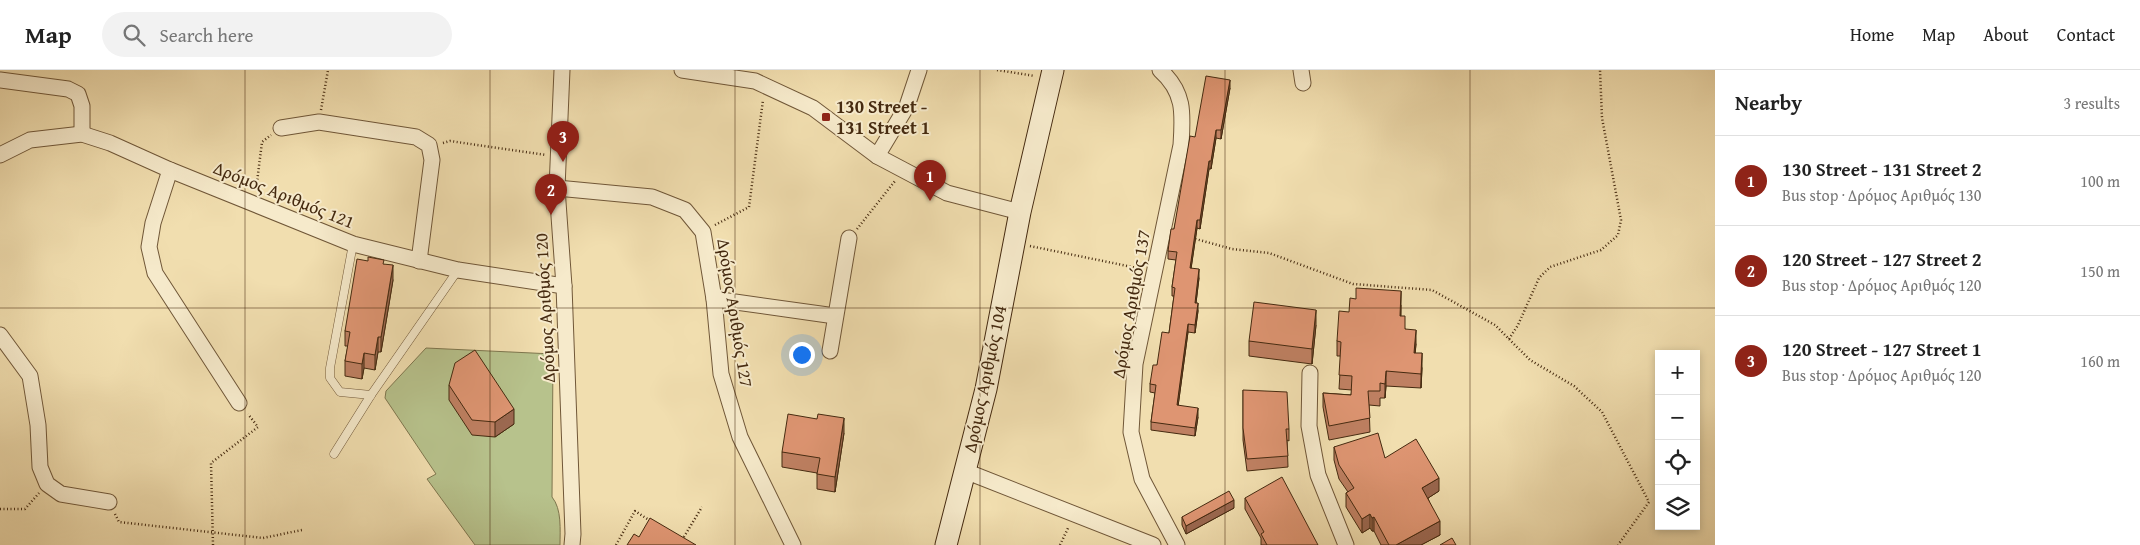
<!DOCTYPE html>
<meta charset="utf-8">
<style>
body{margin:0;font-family:"Gentium Book Plus",serif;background:#f2f2f2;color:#222}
.controls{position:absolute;right:15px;bottom:15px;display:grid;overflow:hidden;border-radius:0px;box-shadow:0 2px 8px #0003}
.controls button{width:45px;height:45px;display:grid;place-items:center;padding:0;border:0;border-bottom:1px solid #e0e0e0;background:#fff;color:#222;font:25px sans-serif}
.you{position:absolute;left:801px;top:284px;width:18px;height:18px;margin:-12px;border:4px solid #fff;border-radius:50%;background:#1a73e8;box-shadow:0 0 0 8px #1a73e833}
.badge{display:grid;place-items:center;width:32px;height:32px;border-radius:50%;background:#8f2418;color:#fff;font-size:16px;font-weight:700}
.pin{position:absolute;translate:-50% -41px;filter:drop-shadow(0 1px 2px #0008)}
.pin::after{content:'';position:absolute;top:26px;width:18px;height:15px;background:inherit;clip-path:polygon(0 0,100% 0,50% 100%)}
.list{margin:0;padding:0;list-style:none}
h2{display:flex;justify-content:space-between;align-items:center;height:65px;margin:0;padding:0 20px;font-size:21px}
h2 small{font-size:16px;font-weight:400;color:#767676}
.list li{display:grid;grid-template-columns:32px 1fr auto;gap:15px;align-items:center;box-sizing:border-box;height:90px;padding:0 20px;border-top:1px solid #e0e0e0}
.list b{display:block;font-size:19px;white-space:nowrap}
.list p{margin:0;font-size:16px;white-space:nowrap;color:#767676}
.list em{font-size:16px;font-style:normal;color:#767676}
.icon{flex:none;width:28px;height:28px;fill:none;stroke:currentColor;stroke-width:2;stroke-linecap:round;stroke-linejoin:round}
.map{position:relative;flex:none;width:1715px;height:475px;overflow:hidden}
header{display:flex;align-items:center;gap:30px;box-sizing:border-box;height:70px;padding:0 25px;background:#fff;border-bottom:1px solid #e0e0e0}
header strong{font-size:24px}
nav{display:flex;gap:28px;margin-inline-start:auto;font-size:18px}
.search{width:350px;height:45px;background:#f2f2f2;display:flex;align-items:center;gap:12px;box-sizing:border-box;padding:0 18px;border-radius:28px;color:#767676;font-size:19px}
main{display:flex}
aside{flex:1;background:#fff}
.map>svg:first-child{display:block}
</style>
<header>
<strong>Map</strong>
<div class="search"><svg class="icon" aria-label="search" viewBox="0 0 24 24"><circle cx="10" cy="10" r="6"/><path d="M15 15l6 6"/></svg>Search here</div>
<nav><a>Home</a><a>Map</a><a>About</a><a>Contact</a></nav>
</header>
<main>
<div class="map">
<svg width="1715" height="475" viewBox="0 0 1715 475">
<rect width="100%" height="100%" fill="#f1deaf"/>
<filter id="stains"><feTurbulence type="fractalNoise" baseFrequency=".004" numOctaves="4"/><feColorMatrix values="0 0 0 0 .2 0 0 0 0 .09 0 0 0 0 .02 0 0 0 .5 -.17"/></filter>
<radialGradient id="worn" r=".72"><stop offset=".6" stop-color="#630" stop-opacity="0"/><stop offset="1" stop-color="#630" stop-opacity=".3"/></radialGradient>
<path fill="#b7c28c" stroke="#7e764e" d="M426 278 553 284 552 427C562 439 560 460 560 475H475L427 409 436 404 385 328 386 321Z"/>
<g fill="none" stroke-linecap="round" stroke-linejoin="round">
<defs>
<g id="lane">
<polyline points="353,174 330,298 330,308 340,322 371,325"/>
<polyline points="334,384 371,325 458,200"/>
</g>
<g id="street">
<polyline points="562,0 557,118 564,216 573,464 572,475"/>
<polyline points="682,0 755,11 813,38 877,86 947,123 1020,142"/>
<path d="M1160 0C1185 22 1183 44 1181 75L1135 294 1131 362 1142 409 1177 475"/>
<polyline points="1301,0 1303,13"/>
<polyline points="0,10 68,19 78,24 82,36 82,64"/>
<polyline points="281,58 319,52 416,67 429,75 432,90 419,191"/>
<polyline points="0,85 30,70 82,64 110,73 170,100 353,174 458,200 564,216"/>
<polyline points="877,86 907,36 919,0"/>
<polyline points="170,100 153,153 149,177 155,203 239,333"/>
<polyline points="557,118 652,127 685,140 703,162 714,229 721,304 740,367 793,475"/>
<polyline points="714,229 835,246"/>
<polyline points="0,265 30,306 38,355 40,397 47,414 61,424 109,432"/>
<polyline points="830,281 849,168"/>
<polyline points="1310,303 1309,356 1318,405 1346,475"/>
<polyline points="965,401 1153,475"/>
</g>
<polyline id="secondary" points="946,475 986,319 1020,142 1053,0"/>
</defs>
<use href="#lane" stroke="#705738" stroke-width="9"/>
<use href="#street" stroke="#705738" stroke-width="17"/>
<use href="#secondary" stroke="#452a10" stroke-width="23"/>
<g stroke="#452a10" stroke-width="2.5" stroke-dasharray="1 2.5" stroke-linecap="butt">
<polyline points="997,0 1035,6"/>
<polyline points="321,40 328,0"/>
<polyline points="443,73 450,71 546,85"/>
<polyline points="256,120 262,72 271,65"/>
<polyline points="715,155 749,137 763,30"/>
<polyline points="857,159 895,111"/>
<polyline points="1192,168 1232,179 1269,183 1353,214 1432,220 1495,255 1530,290 1574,316 1602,342 1649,432 1618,475"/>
<polyline points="1030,176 1142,199"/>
<polyline points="1509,269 1518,255 1539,208 1550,197 1601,180 1618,165 1621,150 1602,48 1600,0"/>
<polyline points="0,439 25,439 39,423"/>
<polyline points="115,444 119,452 263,468 302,460"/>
<polyline points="682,470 702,437"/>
<polyline points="213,475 211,393 258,357 248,344"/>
<polyline points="616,475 635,441 652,452"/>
<polyline points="1060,475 1069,456"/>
</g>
<use href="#lane" stroke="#f6eacb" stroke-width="8"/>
<use href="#street" stroke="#f6eacb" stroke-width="15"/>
<use href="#secondary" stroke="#f6eacb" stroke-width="21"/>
</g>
<g fill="#bf8062" stroke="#452a10">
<polygon points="1230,18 1221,69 1216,68 1211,99 1209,99 1200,159 1197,158 1191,198 1199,208 1196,233 1198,241 1195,263 1188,262 1178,336 1198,347 1195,366 1151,360 1151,352 1155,323 1150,322 1150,314 1169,263 1174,226 1172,226 1172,217 1176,190 1168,189 1168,181 1174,159 1195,67"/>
<polygon points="384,194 393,210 381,282 378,282 375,300 364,298 362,309 345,306 345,291 348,276 345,276 345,261"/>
<polygon points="1401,235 1401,246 1405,259 1416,274 1415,283 1422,298 1421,318 1386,316 1385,328 1380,328 1380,336 1369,335 1370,362 1329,370 1323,337 1323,323 1351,325 1352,320 1339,319 1341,286 1337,286 1337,271 1349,242"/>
<polygon points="1316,255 1312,294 1249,286 1249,271"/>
<polygon points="449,315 514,354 495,367 472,365 449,330"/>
<polygon points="1243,320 1289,359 1289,371 1287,370 1288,397 1247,401 1243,370"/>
<polygon points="844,363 835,422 817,419 817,403 782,397 782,382"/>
<polygon points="1334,377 1385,388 1439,421 1428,428 1440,465 1421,475 1381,475 1374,461 1372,461 1370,458 1362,463 1346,437 1346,423 1348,422 1339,409 1334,390"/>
<polygon points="1245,428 1318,475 1261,475 1261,468 1245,439"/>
<polygon points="1234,438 1186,464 1182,455 1182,447"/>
</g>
<g fill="#9b6850" stroke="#452a10">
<polygon points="1230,10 1230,18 1221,69 1221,60"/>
<polygon points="1216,60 1216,68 1211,99 1211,91"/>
<polygon points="1209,91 1209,99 1200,159 1200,150"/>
<polygon points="1197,150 1197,158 1190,206 1190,198"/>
<polygon points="393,195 393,210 381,282 381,267"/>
<polygon points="1199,199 1199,208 1195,241 1195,233"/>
<polygon points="1401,221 1401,235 1400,260 1400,246"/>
<polygon points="1198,233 1198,241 1195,263 1195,255"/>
<polygon points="1316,240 1316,255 1312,294 1312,279"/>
<polygon points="1188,254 1188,262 1177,344 1177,335"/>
<polygon points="1416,260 1416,274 1414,297 1414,283"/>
<polygon points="378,267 378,282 375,300 375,285"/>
<polygon points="364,283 364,298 362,309 362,294"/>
<polygon points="1422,283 1422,298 1421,318 1421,304"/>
<polygon points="1386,301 1386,316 1385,328 1385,314"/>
<polygon points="1198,338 1198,347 1195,366 1195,358"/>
<polygon points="514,339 514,354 495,367 495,352"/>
<polygon points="844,348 844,363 835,422 835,407"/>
<polygon points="1439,408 1439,421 1422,432 1422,418"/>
<polygon points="1234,430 1234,438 1186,464 1186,456"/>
<polygon points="1370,444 1370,458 1362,463 1362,449"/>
<polygon points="1374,447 1374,461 1372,461 1372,448"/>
<polygon points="1440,451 1440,465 1421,475 1396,475"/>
</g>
<g fill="#de9572" stroke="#452a10">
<polygon points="1206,6 1230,10 1221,60 1216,60 1211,91 1209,91 1200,150 1197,150 1190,198 1199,199 1195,233 1198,233 1195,255 1188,254 1177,335 1198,338 1195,358 1151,352 1156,315 1150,314 1153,295 1157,295 1162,262 1169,263 1175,218 1172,217 1177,182 1168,181 1170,166 1171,159 1174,159 1190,66 1195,67"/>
<polygon points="368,187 384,190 383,194 393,195 381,267 378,267 375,285 364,283 362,294 345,291 350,262 345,261 357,189 368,191"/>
<polygon points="1356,218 1401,221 1400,246 1405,246 1405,259 1416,260 1414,283 1422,283 1421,304 1386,301 1385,314 1380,313 1380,321 1368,321 1370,348 1329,356 1323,323 1351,325 1352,306 1339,305 1341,272 1337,271 1339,241 1349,242 1350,228 1356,229"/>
<polygon points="1254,232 1316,240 1312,279 1249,271"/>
<polygon points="475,280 514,339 495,352 472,350 449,315 455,293"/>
<polygon points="1243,320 1287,322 1289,359 1286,359 1288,386 1247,389 1243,358"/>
<polygon points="788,344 817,349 818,344 844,348 835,407 817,404 820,388 782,382"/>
<polygon points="1378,363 1385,388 1416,369 1439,408 1422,418 1440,451 1396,475 1389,475 1374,447 1372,448 1370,444 1362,449 1346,423 1354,418 1339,395 1334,377"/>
<polygon points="1282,407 1318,475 1267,475 1261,464 1264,462 1245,428"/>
<polygon points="1229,421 1234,430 1186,456 1182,447"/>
<polygon points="650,448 696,475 627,475 634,464 639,467"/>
<polygon points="1452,468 1456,475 1440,475"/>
</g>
<path fill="none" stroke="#452a10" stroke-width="1" stroke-opacity="0.55" d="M245 0V475M490 0V475M735 0V475M980 0V475M1225 0V475M1470 0V475M0 238H1715"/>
<rect fill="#8f2418" stroke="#f6eacb" stroke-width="2" x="821" y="42" width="10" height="10" rx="2.5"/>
<g text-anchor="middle" stroke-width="4" stroke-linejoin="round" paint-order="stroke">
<g font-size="18" font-weight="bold" fill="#452a10" stroke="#f6eacb" text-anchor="start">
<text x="836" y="43">130 Street -<tspan x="836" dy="21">131 Street 1</tspan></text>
</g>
<g font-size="18" fill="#452a10" stroke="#f6eacb">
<text transform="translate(284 125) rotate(22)" y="6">Δρόμος Αριθμός 121</text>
<text transform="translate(1131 234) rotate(-80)" y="6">Δρόμος Αριθμός 137</text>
<text transform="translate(545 238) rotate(-93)" y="6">Δρόμος Αριθμός 120</text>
<text transform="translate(735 243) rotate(81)" y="6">Δρόμος Αριθμός 127</text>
<text transform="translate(985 309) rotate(-78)" y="6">Δρόμος Αριθμός 104</text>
</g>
</g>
<rect width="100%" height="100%" filter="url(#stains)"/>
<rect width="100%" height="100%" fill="url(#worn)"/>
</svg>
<div class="controls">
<button>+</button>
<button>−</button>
<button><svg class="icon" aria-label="locate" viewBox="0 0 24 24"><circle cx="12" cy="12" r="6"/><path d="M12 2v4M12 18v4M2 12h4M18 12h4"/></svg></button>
<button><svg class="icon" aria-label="layers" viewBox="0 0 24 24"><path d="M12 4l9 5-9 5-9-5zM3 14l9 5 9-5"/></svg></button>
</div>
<div class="you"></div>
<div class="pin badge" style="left:930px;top:131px">1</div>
<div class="pin badge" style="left:551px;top:145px">2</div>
<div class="pin badge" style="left:563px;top:92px">3</div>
</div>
<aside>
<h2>Nearby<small>3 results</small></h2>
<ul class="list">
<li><span class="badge">1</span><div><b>130 Street - 131 Street 2</b><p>Bus stop · Δρόμος Αριθμός 130</p></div><em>100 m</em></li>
<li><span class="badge">2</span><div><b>120 Street - 127 Street 2</b><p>Bus stop · Δρόμος Αριθμός 120</p></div><em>150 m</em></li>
<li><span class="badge">3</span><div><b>120 Street - 127 Street 1</b><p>Bus stop · Δρόμος Αριθμός 120</p></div><em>160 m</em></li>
</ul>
</aside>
</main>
